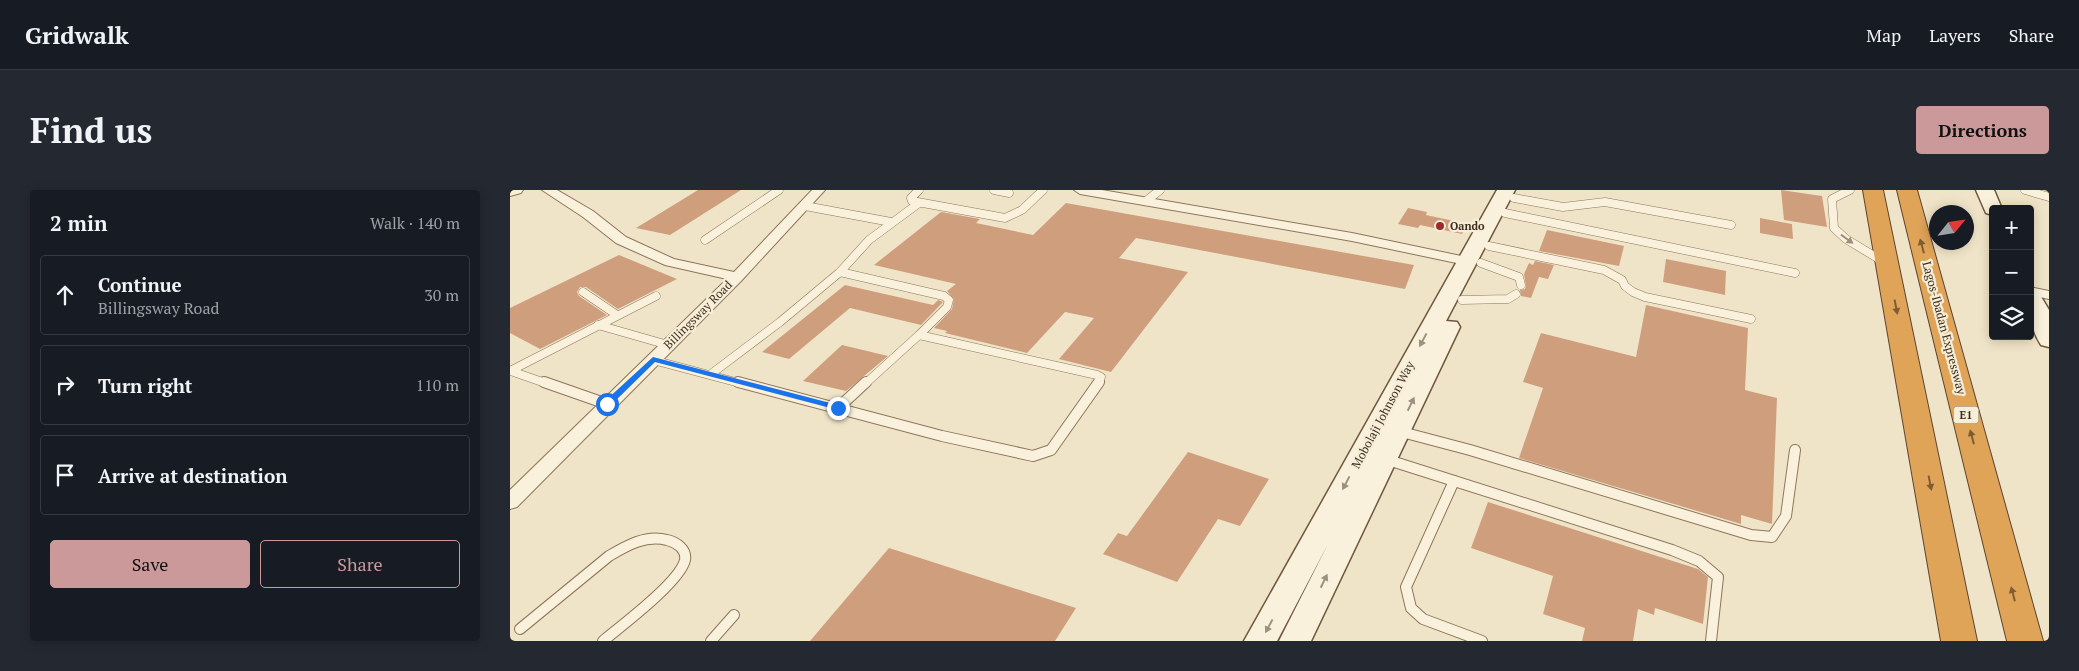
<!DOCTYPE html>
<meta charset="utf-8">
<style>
body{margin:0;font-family:"PT Serif",serif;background:#242831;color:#f1f3f6}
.controls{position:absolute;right:15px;top:15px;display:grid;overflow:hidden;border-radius:5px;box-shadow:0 2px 12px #0003}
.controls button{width:45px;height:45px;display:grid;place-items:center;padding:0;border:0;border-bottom:1px solid #363941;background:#171b24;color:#f1f3f6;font:25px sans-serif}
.compass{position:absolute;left:1419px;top:15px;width:45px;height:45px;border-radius:50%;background:#171b24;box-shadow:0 2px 12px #0003;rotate:60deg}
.stop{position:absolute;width:15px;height:15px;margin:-11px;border:4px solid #1a73e8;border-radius:50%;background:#fff}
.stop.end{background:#1a73e8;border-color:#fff;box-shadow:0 1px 5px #0008}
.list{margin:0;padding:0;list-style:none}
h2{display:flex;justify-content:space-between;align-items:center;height:65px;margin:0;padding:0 20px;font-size:21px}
h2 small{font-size:16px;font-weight:400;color:#9ea1a6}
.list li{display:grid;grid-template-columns:32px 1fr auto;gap:15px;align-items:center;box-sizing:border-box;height:80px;margin:0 10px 10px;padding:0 10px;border:1px solid #363941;border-radius:5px}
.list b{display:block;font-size:19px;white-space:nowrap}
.list p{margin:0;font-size:16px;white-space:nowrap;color:#9ea1a6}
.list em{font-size:16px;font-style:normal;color:#9ea1a6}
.actions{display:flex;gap:10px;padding:15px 20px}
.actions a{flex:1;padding:11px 0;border:1px solid #cc999b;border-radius:5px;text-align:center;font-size:18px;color:#cc999b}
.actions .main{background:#cc999b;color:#111}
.icon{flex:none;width:28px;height:28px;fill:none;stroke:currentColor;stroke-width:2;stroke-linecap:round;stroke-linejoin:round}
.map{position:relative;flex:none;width:1539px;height:451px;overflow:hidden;border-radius:5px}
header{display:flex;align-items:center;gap:30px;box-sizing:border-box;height:70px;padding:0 25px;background:#171b24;border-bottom:1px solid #363941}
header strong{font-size:24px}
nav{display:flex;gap:28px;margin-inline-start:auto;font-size:18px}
.intro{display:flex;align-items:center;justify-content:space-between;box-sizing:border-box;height:120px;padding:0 30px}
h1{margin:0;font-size:35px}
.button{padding:12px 22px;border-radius:5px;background:#cc999b;color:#111;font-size:18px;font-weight:700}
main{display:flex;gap:30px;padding:0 30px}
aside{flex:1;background:#171b24;border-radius:5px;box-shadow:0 2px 12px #0003}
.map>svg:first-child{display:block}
</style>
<header>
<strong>Gridwalk</strong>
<nav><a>Map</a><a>Layers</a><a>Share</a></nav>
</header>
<div class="intro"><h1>Find us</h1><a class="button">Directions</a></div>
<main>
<aside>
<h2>2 min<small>Walk · 140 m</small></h2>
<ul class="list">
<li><svg class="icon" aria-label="ahead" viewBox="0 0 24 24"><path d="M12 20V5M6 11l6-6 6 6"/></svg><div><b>Continue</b><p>Billingsway Road</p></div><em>30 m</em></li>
<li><svg class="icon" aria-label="right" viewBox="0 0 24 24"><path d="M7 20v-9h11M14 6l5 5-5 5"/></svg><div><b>Turn right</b></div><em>110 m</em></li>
<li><svg class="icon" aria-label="arrive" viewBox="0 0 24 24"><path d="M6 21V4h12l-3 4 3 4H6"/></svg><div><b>Arrive at destination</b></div></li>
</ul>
<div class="actions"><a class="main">Save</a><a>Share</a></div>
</aside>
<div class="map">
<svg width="1539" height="451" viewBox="0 0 1539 451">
<rect width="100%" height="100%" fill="#f0e4c8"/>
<g fill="#cf9f7d">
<polygon points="188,0 231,0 160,45 126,38"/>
<polygon points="1271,0 1312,6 1317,37 1274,30"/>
<polygon points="556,13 904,75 895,99 626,48 609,68 678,82 601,182 549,169 584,128 555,122 517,163 435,143 437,141 424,138 442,119 444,109 437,101 446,94 364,75 431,22 470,29 466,33 523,45"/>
<polygon points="898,18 917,22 916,25 958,34 952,44 910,35 908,38 888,34"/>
<polygon points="1250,28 1282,34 1283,49 1250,43"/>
<polygon points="1037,40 1114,56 1109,76 1029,61"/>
<polygon points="109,65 167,89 108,119 76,97 70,97 67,102 69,106 97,125 30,159 0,143 0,118"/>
<polygon points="1156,69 1216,81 1215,105 1153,92"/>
<polygon points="1025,71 1044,75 1038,89 1029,87 1021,108 1011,106 1010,100 1015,99 1016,96 1014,84 1019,73 1023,75"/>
<polygon points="335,95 423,115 428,110 433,112 411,135 340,118 279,169 252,162"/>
<polygon points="1136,115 1238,138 1235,200 1267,208 1262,334 1231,325 1231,334 1009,268 1033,198 1013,192 1031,143 1126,167"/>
<polygon points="332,155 378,166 336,201 293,191"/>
<polygon points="678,262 759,289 730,336 708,329 667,392 593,364 608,343 617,346"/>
<polygon points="978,312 1188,379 1198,387 1193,434 1145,418 1144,425 1128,419 1123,451 1072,451 1075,438 1033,424 1043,386 961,358"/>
<polygon points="379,358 566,418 545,451 300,451"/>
</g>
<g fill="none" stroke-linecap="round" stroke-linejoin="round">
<defs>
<g id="lane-far1">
<polyline points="409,0 401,8 402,11 495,28 512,20 533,0"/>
<polyline points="484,0 499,3"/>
<polyline points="1340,0 1322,9 1324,38 1336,49 1374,72"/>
<polyline points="1515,0 1539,7"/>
<polyline points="1004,8 1053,17 1095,12 1221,35"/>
<polyline points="636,11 650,0"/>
<polyline points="295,16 381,32"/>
<polyline points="995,23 1285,83"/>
<polyline points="195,50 269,0"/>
<polyline points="979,56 1094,80 1112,90 1115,96 1123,102 1135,107 1241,129"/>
<polyline points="971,73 1009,87 1011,95"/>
<polyline points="330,82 434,106 439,110 437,117 409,145 587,185 591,187 588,194"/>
<polyline points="73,102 107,125"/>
<polyline points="952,110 998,109 1006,104"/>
<polyline points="88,135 158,155"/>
<polyline points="143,170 233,194"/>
<polyline points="2,180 146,106"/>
<polyline points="1,181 38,194"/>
<polyline points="201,184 270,132 330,82 359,50 409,13"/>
<polyline points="355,194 409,145"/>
</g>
<g id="lane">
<polyline points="34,192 97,214"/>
<polyline points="228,192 432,246 523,266 541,260 589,192"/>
<polyline points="328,218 356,192"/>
<polyline points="888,241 960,260 1241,345 1262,347 1276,326 1285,260"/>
<polyline points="875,269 1162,360 1189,371 1208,387 1201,451"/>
<polyline points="944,291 896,397 901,418 913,429 972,451"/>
<path d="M10 439 99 366C116 356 136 344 157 350 166 352 177 359 175 370 170 392 111 436 93 451"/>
<polyline points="201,451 224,425"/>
</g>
<g id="street">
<polygon points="0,0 13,0 11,3 0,6"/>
<polygon points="32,0 47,0 83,21 116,47 164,69 224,82 302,0 315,0 232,90 7,317 0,319 0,300 217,89 155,75 106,53 73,27"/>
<polygon points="564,0 592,0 842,43 956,67 961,68 963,71 961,74 956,75 842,51 570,4"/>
<polygon points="1520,97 1539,101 1539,109 1520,105"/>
</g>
<g id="secondary">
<polygon points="987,0 1005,0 936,131 947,132 950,137 801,451 769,451 818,354 767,451 734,451"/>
<polygon points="1466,0 1484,0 1492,19 1483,19 1483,25 1476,23"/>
<path d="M1520 98 1527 100 1539 120V157L1531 155C1519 137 1520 118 1520 98Z"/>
</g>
<g id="highway">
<polygon points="1353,0 1373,0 1467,451 1431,451"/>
<polygon points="1387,0 1407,0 1533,451 1497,451"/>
</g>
</defs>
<use href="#lane-far1" stroke="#8d765c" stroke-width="9"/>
<use href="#lane" stroke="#8d765c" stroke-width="12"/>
<use href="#street" stroke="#8d765c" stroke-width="2"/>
<use href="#secondary" stroke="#6f573f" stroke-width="3"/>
<use href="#highway" stroke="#5b4430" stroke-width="2"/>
<use href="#lane-far1" stroke="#faf1dc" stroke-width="8"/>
<use href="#lane" stroke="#faf1dc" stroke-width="10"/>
<use href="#street" fill="#faf1dc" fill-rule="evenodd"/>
<use href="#secondary" fill="#faf1dc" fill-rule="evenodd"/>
<use href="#highway" fill="#e0a458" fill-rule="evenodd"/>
</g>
<defs><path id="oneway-solid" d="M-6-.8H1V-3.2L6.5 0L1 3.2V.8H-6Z" transform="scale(1.25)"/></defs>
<g fill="#9c907e">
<use href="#oneway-solid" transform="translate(1337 49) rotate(36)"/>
<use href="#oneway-solid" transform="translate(913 150) rotate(118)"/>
<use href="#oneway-solid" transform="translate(901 214) rotate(-64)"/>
<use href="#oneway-solid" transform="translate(836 293) rotate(118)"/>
<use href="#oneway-solid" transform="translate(814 391) rotate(-64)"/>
<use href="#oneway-solid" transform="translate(759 436) rotate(118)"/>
</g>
<g fill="#7e5d36">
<use href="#oneway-solid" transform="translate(1412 56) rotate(-105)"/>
<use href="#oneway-solid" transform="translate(1386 117) rotate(79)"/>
<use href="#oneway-solid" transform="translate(1462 247) rotate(-105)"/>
<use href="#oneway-solid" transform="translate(1420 293) rotate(79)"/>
<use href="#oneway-solid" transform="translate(1503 404) rotate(-105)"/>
</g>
<polygon fill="#1a73e8" points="143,167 328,215 333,218 328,220 145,172 100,216 94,216 94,212"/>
<circle fill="#9e2a2b" stroke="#f7eed8" stroke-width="2" cx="930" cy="36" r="5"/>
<g text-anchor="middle" stroke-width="4.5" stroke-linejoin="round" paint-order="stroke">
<g font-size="11" font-weight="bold" fill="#3d2e20" stroke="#f7eed8" text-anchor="start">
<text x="940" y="40">Oando</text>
</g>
<rect fill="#f7eed8" stroke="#756857" stroke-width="1" x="1443.5" y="216.5" width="25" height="17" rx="4"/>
<g font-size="11" font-weight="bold" fill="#3d2e20">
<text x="1456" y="229">E1</text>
</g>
<g font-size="12" fill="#3d2e20" stroke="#f7eed8">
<text transform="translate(188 125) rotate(-45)" y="4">Billingsway Road</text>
<text transform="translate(1434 138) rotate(75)" y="4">Lagos-Ibadan Expressway</text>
<text transform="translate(873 225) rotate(-62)" y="4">Mobolaji Johnson Way</text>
</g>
</g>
</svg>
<div class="controls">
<button>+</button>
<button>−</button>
<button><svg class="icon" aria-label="layers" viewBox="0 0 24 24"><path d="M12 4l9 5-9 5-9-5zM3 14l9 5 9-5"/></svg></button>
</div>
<svg class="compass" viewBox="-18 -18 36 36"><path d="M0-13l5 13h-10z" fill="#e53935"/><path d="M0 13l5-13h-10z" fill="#9ea1a6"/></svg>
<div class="stop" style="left:97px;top:214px"></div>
<div class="stop end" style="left:328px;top:218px"></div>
</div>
</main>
